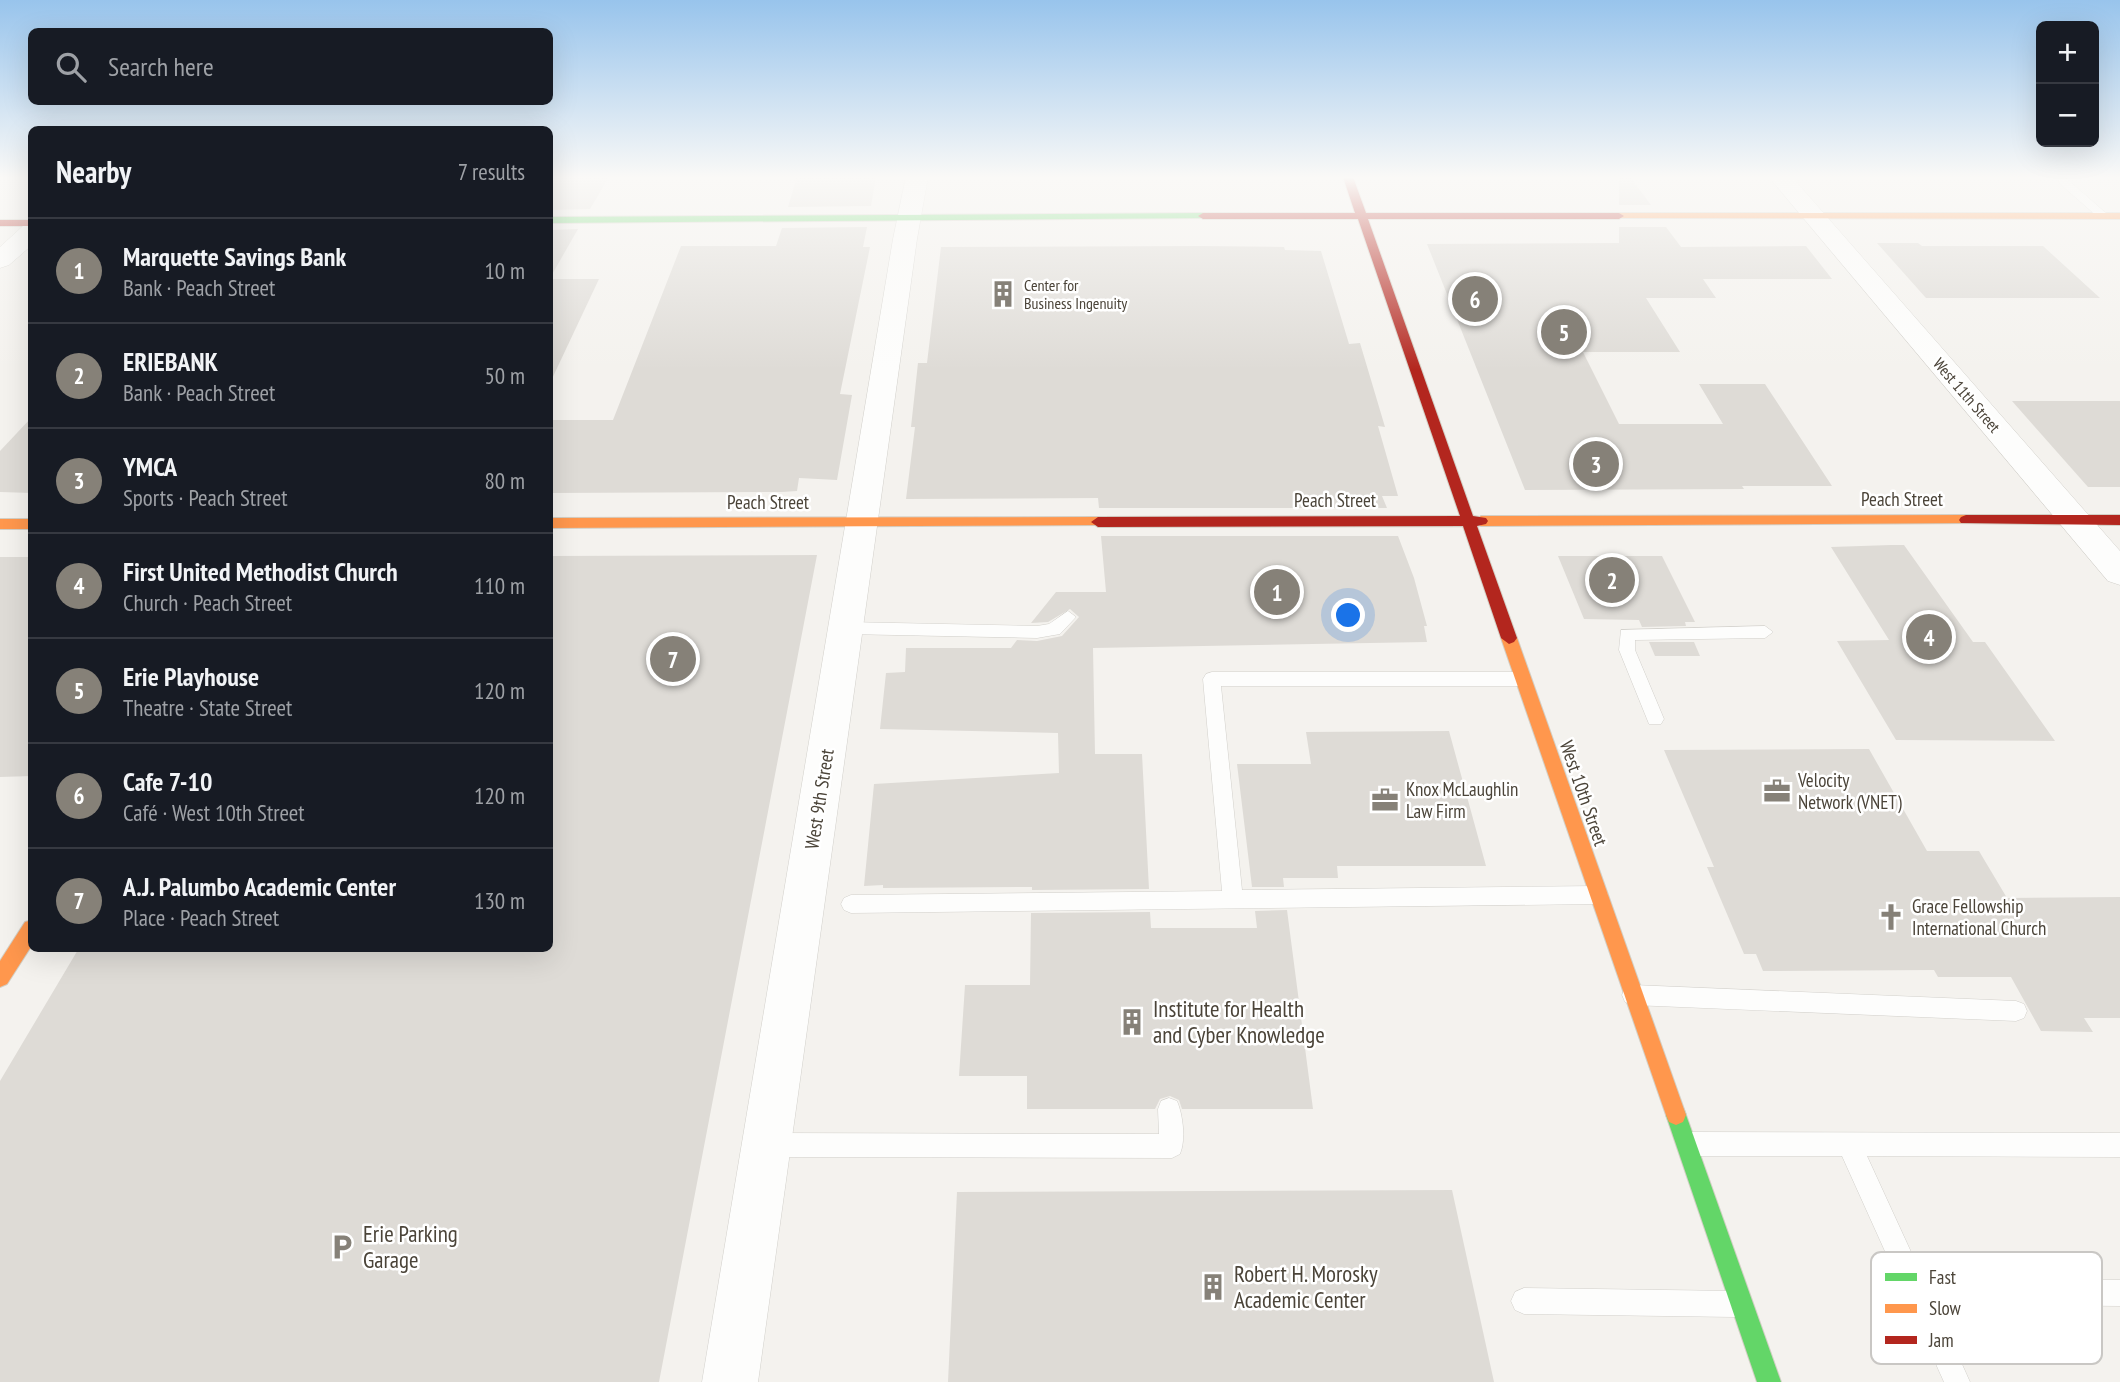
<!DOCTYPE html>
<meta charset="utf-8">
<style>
body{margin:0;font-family:"PT Sans Narrow",sans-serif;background:#242831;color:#f1f3f6}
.controls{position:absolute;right:21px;top:21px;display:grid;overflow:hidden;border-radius:10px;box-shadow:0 7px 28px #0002}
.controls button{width:63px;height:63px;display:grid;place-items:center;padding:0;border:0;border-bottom:2px solid #363941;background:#171b24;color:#f1f3f6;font:35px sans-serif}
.you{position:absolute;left:1349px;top:616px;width:24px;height:24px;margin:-18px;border:5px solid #fff;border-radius:50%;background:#1a73e8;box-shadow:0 0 0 10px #1a73e833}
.badge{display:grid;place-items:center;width:46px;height:46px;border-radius:50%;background:#868178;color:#fff;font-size:23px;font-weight:700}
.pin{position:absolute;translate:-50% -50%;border:4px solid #fff;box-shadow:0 2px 7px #0006}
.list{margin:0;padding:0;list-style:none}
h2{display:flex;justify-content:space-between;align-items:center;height:91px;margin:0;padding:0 28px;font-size:30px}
h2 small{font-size:23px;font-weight:400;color:#9ea1a6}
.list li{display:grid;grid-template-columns:46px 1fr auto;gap:21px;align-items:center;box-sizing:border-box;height:105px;padding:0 28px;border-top:2px solid #363941}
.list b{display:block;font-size:26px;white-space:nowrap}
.list p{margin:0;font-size:23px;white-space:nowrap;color:#9ea1a6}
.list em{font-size:23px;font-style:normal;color:#9ea1a6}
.icon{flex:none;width:38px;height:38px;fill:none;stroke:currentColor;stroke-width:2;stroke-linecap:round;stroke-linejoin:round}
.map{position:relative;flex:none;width:2120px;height:1382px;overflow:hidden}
.search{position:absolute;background:#171b24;box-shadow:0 7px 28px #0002;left:28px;top:28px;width:525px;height:77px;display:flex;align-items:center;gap:18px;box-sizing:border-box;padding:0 24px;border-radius:10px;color:#9ea1a6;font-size:26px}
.panel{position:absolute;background:#171b24;box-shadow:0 7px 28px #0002;left:28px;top:126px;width:525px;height:826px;border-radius:10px}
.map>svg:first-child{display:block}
</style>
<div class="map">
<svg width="2120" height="1382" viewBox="0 0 2120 1382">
<rect width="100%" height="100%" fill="#f4f2ee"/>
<g fill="#dedbd6">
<polygon points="550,177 609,177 590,209 550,210"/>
<polygon points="797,177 876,177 871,206 788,207"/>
<polygon points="1619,177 1630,177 1651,205 1619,205"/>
<polygon points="867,227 863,247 870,247 840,394 852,395 837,480 799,478 797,491 782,492 550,493 550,420 613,420 681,246 776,246 782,228"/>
<polygon points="1619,227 1666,227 1681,247 1806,246 1832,279 1703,279 1716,298 1646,298 1680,352 1583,352 1619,424 1723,424 1699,384 1765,384 1832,486 1742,486 1744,489 1525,490 1427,244 1619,243"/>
<polygon points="550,230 578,229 550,278 550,229"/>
<polygon points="1877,243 1918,243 1922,246 2043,246 2100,298 1926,298"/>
<polygon points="1200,246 1284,247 1285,250 1321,251 1349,344 1360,343 1385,427 1378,426 1398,496 1382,496 1387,508 1099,508 1098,498 906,499 915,427 911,427 918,363 927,363 941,247"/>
<polygon points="550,279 599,279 550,383"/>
<polygon points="2012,401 2120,401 2120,487 2088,487"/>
<polygon points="32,417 32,493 0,492 0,451"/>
<polygon points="1101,536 1398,536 1414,578 1427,626 1424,626 1427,642 1093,648 1095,754 1142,754 1149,889 1032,890 1032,887 883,888 883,885 864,886 874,784 1059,773 1058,733 880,729 886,673 905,672 906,648 1011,648 1017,640 1037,641 1062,636 1079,617 1070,609 1048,622 1031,623 1056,592 1106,592"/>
<polygon points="1891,545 1904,545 1973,642 1985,642 2055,741 1896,740 1837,641 1889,640 1831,547"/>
<polygon points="817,555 659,1382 0,1382 0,1081 79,948 550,948 550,556"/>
<polygon points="1558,556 1662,556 1695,622 1685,622 1686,626 1642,627 1639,620 1584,619"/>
<polygon points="0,557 32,557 32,776 0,777"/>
<polygon points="1649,642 1694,642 1700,656 1655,656"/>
<polygon points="1449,731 1486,866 1337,866 1338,878 1283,878 1284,887 1252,887 1237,764 1311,764 1306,732"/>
<polygon points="1869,749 1927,851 1979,851 2007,898 2120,897 2120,1018 2084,1018 2093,1032 2041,1031 2011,977 1938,977 1934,970 1763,971 1756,954 1744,954 1707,867 1714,867 1664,750"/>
<polygon points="1287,910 1313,1109 1182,1109 1179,1100 1170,1096 1160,1099 1155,1109 1027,1109 1027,1076 959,1076 965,985 1030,985 1031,913 1150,912 1151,928 1257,928 1255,911"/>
<polygon points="1452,1190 1494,1382 948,1382 957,1192"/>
</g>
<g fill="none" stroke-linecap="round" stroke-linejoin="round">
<defs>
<g id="lane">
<polygon points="2059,179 2067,179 2107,214 2107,218 2099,218 2059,183"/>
<polygon points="1068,611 1076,617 1060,634 1037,638 846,634 838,628 846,622 1037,626 1049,624"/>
<polygon points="1765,626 1773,632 1765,638 1635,640 1635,650 1664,719 1661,724 1649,724 1619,650 1621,630"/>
<polygon points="1212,672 1522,672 1528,674 1531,679 1528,684 1522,686 1221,686 1242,890 1598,886 1605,889 1608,895 1605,901 1598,904 851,913 844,910 841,904 844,898 851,895 1222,891 1203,679 1206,674"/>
<polygon points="1633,985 2016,1001 2024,1004 2027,1011 2024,1018 2016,1021 1633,1005 1625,1002 1622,995 1625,988"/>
<path d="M1169 1098 1177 1101C1183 1115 1186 1140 1180 1154L1172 1158 769 1157 761 1153 757 1145 761 1137 769 1133 1159 1134 1158 1109 1161 1101Z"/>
<polygon points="1690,1132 2120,1133 2120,1157 1867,1156 1923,1278 2120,1280 2120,1306 1935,1304 1970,1382 1944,1382 1842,1156 1690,1156 1682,1152 1678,1144 1682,1136"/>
<polygon points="1524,1288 1735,1291 1744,1295 1748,1304 1744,1313 1735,1317 1524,1314 1515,1310 1511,1301 1515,1292"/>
</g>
<g id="street">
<polygon points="906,177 928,177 917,239 758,1382 702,1382 893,239"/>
<polygon points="1769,177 1792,177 2120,551 2120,585 2108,581"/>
<polygon points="32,224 32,245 9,265 0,268 0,247 23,226"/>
</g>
<g id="fast">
<polygon points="1203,213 1208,216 1207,218 550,223 550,217"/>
<polygon points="1676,1105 1683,1108 1686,1115 1781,1382 1757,1382 1666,1115 1669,1108"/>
</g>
<g id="slow">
<polygon points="1619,213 2120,213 2120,219 1615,218 1614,216"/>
<polygon points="1966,515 1971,517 1973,520 1971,523 1481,526 1474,521 1481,516"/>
<polygon points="1098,517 1105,522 1103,525 550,528 550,518"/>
<rect x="0" y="519" width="32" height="10"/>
<polygon points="1509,632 1517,638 1686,1115 1683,1122 1676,1125 1669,1122 1666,1115 1501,638"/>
<polygon points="32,920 32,945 7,984 0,987 0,961 25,922"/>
</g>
<g id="jam">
<polygon points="1343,177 1353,177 1366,213 1619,213 1624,216 1619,219 1368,219 1473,516 1486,518 1488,521 1486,524 1477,526 1517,638 1514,642 1509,644 1501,638 1463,526 1098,527 1091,522 1098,517 1460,516 1358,219 1203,219 1198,216 1203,213 1355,213"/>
<rect x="0" y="220" width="32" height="6"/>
<polygon points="1966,515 2120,515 2120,525 1961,523 1959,520 1961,517"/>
</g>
</defs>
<use href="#lane" stroke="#d2d0cb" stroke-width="1"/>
<use href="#street" stroke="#d2d0cb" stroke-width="1"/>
<use href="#fast" stroke="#d3cfc5" stroke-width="2"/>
<use href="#slow" stroke="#d3cfc5" stroke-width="2"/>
<use href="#jam" stroke="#d3cfc5" stroke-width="2"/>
<use href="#lane" fill="#fdfdfc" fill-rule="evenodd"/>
<use href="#street" fill="#fdfdfc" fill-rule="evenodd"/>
<use href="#fast" fill="#63d668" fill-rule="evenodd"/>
<use href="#slow" fill="#ff974d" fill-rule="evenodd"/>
<use href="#jam" fill="#b3261e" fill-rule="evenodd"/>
</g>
<linearGradient id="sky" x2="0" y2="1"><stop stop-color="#98c4ec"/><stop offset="0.48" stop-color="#faf9f7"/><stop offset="1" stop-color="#faf9f7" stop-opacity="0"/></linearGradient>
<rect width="2120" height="370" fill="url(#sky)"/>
<defs>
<symbol id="building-bare" viewBox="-9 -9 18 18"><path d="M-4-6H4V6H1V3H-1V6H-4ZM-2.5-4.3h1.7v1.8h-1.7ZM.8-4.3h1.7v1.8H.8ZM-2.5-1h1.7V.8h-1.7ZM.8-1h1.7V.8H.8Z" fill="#868178" stroke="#fff" stroke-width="2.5" paint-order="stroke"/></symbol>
<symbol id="office-bare" viewBox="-9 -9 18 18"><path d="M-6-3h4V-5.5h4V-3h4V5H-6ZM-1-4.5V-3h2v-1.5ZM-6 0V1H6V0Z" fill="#868178" stroke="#fff" stroke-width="2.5" paint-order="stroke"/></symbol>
<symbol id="church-bare" viewBox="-9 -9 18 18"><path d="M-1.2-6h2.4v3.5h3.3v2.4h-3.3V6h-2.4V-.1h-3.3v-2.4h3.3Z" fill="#868178" stroke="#fff" stroke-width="2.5" paint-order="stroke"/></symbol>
<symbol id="parking-bare" viewBox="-9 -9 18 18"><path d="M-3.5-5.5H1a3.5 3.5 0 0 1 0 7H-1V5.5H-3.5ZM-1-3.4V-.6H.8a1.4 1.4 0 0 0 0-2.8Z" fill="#868178" stroke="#fff" stroke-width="2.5" paint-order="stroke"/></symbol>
</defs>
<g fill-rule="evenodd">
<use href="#building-bare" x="984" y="275" width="38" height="38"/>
<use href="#office-bare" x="1758" y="772" width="38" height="38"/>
<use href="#office-bare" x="1366" y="781" width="38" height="38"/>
<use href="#church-bare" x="1872" y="898" width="38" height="38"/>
<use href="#building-bare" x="1113" y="1003" width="38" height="38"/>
<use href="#parking-bare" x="323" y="1228" width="38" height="38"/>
<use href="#building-bare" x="1194" y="1268" width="38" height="38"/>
</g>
<g text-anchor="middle" stroke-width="5" stroke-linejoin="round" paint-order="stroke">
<g font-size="16" fill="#4b4439" stroke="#fff" text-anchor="start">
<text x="1024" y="291">Center for<tspan x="1024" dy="18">Business Ingenuity</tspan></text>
</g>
<g font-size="16" fill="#4b4439" stroke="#fff">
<text transform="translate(1967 395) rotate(49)" y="6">West 11th Street</text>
</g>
<g font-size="19" fill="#4b4439" stroke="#fff">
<text x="1902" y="506">Peach Street</text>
<text x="1335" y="507">Peach Street</text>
<text x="768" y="509">Peach Street</text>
<text transform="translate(1584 793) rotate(71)" y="7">West 10th Street</text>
<text transform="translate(819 799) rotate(-81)" y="7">West 9th Street</text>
</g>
<g font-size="19" fill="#4b4439" stroke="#fff" text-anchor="start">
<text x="1798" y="787">Velocity<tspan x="1798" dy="22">Network (VNET)</tspan></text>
<text x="1406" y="796">Knox McLaughlin<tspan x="1406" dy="22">Law Firm</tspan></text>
<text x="1912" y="913">Grace Fellowship<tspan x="1912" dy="22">International Church</tspan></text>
</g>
<g font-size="23" fill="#4b4439" stroke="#fff" text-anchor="start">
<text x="1153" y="1017">Institute for Health<tspan x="1153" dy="26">and Cyber Knowledge</tspan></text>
<text x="363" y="1242">Erie Parking<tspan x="363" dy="26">Garage</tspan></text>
<text x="1234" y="1282">Robert H. Morosky<tspan x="1234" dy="26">Academic Center</tspan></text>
</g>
</g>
<rect x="1871" y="1252" width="231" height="112" rx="10" fill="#fff" stroke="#c9c7c4" stroke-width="2"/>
<rect x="1885" y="1273" width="32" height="8" fill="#63d668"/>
<rect x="1885" y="1304" width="32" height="9" fill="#ff974d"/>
<rect x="1885" y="1336" width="32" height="8" fill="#b3261e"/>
<g font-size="19" fill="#4b4439">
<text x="1929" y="1284">Fast</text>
<text x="1929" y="1315">Slow</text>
<text x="1929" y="1347">Jam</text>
</g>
</svg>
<div class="controls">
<button>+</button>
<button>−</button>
</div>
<div class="you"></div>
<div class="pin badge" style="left:1277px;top:592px">1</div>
<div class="pin badge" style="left:1612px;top:580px">2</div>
<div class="pin badge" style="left:1596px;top:464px">3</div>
<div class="pin badge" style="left:1929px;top:637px">4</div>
<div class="pin badge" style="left:1564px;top:332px">5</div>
<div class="pin badge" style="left:1475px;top:299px">6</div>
<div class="pin badge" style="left:673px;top:659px">7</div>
<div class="search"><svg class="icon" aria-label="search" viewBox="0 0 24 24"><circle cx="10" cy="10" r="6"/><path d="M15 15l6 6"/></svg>Search here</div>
<section class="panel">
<h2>Nearby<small>7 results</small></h2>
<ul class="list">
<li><span class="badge">1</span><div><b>Marquette Savings Bank</b><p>Bank · Peach Street</p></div><em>10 m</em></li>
<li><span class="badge">2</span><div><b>ERIEBANK</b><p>Bank · Peach Street</p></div><em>50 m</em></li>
<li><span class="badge">3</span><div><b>YMCA</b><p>Sports · Peach Street</p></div><em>80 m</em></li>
<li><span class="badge">4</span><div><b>First United Methodist Church</b><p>Church · Peach Street</p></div><em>110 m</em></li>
<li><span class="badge">5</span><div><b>Erie Playhouse</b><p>Theatre · State Street</p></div><em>120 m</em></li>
<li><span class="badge">6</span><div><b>Cafe 7-10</b><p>Café · West 10th Street</p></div><em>120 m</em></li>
<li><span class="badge">7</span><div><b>A.J. Palumbo Academic Center</b><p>Place · Peach Street</p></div><em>130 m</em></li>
</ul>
</section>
</div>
